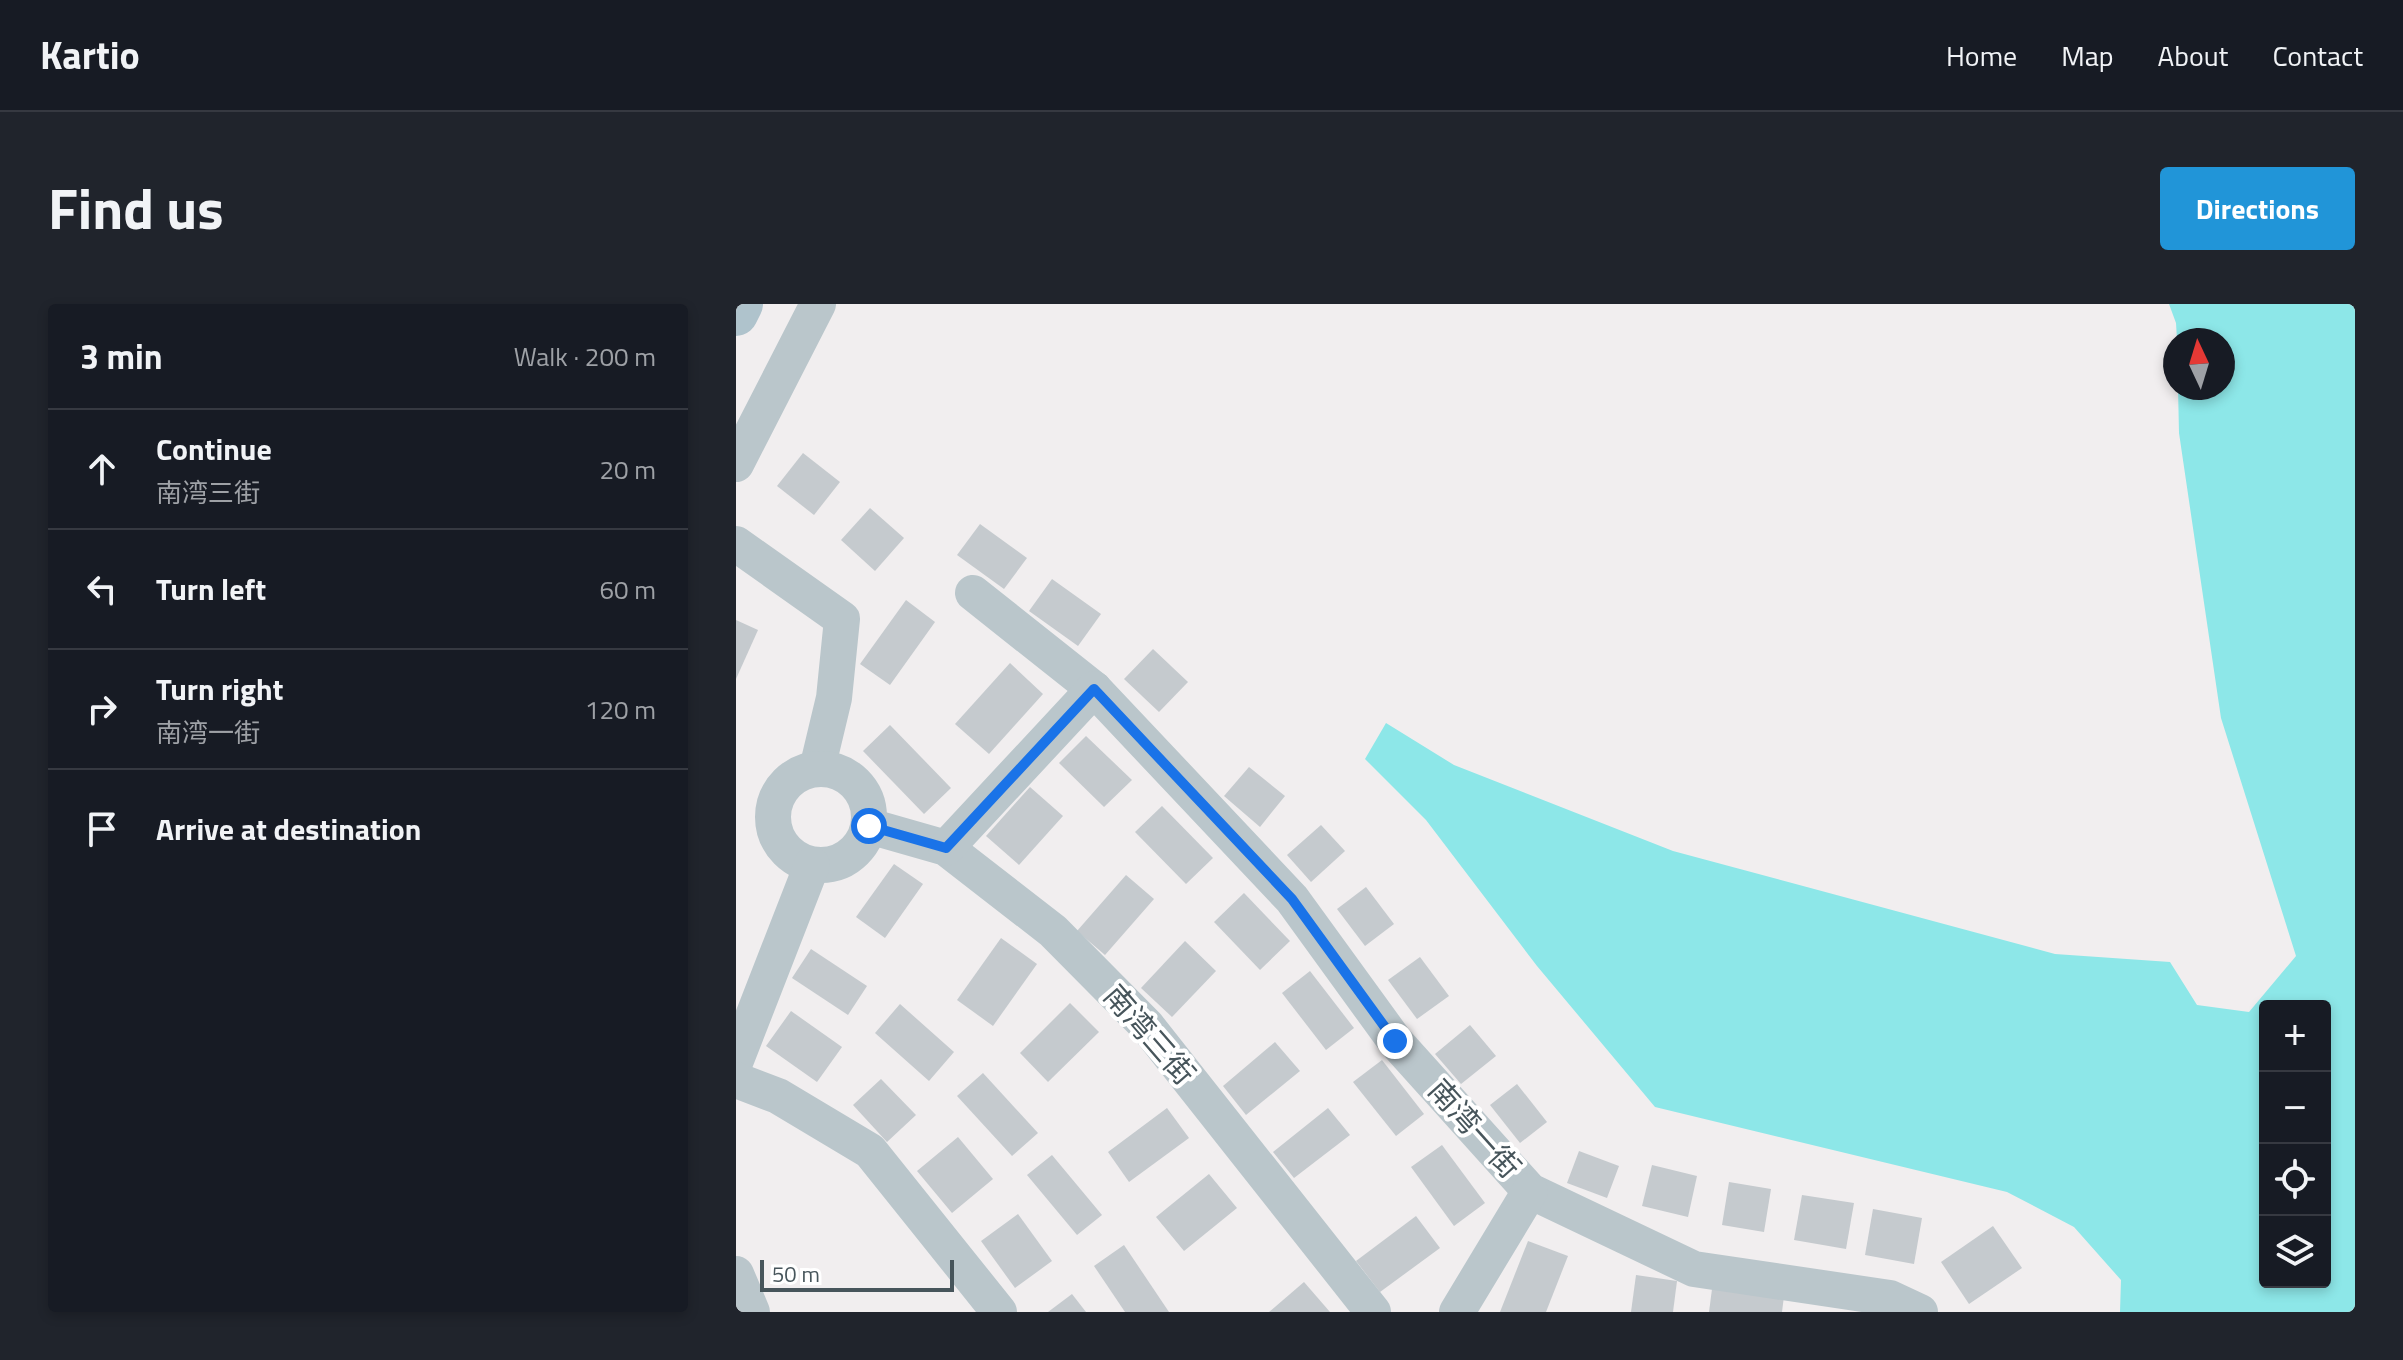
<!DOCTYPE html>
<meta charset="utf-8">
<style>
body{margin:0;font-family:"Titillium Web","Noto Sans SC",sans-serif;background:#20242c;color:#f1f3f6}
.controls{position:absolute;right:24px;bottom:24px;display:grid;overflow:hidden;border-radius:8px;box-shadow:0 4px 12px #0003}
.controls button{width:72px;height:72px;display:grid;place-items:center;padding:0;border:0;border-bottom:2px solid #363941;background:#171b24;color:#f1f3f6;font:40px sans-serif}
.compass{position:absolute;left:1427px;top:24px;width:72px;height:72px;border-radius:50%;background:#171b24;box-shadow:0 4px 12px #0003;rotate:356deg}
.scale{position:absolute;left:24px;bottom:20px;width:194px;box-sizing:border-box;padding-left:8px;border:4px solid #47555b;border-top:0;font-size:22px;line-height:28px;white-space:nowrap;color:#47555b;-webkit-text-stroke:6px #fff;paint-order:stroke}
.stop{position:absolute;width:24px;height:24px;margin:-18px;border:6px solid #1a73e8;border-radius:50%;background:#fff}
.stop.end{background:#1a73e8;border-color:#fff;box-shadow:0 2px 8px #0008}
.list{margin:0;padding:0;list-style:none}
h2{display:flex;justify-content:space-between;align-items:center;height:104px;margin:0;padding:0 32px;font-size:34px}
h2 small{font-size:26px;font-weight:400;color:#9ea1a6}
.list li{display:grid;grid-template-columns:52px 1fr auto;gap:24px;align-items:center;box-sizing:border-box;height:120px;padding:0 32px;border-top:2px solid #363941}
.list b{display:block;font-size:30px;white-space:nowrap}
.list p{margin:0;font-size:26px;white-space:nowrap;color:#9ea1a6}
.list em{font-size:26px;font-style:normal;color:#9ea1a6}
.icon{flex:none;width:44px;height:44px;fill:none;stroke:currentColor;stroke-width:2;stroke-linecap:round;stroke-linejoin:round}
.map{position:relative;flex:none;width:1619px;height:1008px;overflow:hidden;border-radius:8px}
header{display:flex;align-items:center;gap:48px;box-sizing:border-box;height:112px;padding:0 40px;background:#171b24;border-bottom:2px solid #363941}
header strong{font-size:38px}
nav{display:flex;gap:44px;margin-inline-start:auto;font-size:28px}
.intro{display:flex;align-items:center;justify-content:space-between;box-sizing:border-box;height:192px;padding:0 48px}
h1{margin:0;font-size:56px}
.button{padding:20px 36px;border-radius:8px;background:#2195d8;color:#fff;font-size:28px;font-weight:700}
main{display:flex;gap:48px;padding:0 48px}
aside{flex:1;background:#171b24;border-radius:8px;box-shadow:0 4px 12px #0003}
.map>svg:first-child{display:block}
</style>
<header>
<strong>Kartio</strong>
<nav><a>Home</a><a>Map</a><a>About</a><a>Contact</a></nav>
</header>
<div class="intro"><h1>Find us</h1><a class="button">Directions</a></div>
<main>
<aside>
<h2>3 min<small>Walk · 200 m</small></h2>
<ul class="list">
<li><svg class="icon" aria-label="ahead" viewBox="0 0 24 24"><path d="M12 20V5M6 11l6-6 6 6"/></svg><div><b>Continue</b><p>南湾三街</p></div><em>20 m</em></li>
<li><svg class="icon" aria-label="left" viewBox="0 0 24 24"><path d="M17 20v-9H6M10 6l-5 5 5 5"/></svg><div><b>Turn left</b></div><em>60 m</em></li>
<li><svg class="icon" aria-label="right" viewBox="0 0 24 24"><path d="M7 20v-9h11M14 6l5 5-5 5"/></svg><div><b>Turn right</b><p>南湾一街</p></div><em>120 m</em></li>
<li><svg class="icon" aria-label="arrive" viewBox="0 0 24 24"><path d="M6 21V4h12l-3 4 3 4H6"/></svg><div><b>Arrive at destination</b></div></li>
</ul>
</aside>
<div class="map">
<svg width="1619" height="1008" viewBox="0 0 1619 1008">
<rect width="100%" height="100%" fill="#f1eeef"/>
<path fill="#8de7e8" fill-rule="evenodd" d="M1433 0H1619V1008H1384L1385 976 1338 923 1271 888 919 803 801 662 690 516 629 455 650 419 718 461 937 547 1319 650 1434 658 1461 701 1513 708 1560 652 1485 414 1443 129 1442 84H1487V36H1441L1440 19ZM1529 702H1589V978H1529Z"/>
<g fill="#c5cace">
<polygon points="67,149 104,178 78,211 41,182"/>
<polygon points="134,204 168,234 139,267 105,236"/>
<polygon points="244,220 291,254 268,285 221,251"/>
<polygon points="316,275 365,310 342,342 293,307"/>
<polygon points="170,296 199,318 154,381 124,360"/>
<polygon points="0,316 22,326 0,375"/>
<polygon points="417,345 452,378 423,408 388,375"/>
<polygon points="274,359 307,390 253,450 219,420"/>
<polygon points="154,421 215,484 188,510 127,447"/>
<polygon points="350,432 396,476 368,503 323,459"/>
<polygon points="513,463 549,492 524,523 488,492"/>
<polygon points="294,483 327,512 283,561 250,532"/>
<polygon points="426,502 477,554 450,580 399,528"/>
<polygon points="585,521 609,547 575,578 551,551"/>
<polygon points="158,560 187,580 149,634 120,613"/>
<polygon points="390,571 418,595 369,651 341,627"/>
<polygon points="630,583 658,620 629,642 601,605"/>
<polygon points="508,589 554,637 524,666 478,618"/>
<polygon points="265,634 301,660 257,722 221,696"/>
<polygon points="449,637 480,667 436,713 405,684"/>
<polygon points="75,645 131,682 112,711 56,674"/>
<polygon points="684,653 713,692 681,715 652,676"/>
<polygon points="574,667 618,724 590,746 546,689"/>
<polygon points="334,699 363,728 312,778 284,749"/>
<polygon points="164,700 218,748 193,777 139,729"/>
<polygon points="55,707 106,743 81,778 30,742"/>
<polygon points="734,721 760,752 725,780 699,750"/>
<polygon points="539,738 564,767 510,811 487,782"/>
<polygon points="646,756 688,810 660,832 617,778"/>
<polygon points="247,769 302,829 276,852 221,792"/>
<polygon points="145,775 180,811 151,838 117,801"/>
<polygon points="781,780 811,818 784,839 754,801"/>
<polygon points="431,804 453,834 393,878 372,848"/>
<polygon points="592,804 614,831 558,874 537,848"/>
<polygon points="222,833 257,875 216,909 181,867"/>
<polygon points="706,841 749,899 718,922 675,863"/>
<polygon points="843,847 883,862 871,894 831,879"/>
<polygon points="316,851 366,911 341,931 291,871"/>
<polygon points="916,861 961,872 952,913 906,902"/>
<polygon points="473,870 501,904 448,947 420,913"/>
<polygon points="993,878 1035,885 1028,928 986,921"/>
<polygon points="1066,891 1118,899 1110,945 1058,936"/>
<polygon points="1137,905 1186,914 1178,960 1129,951"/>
<polygon points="282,910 316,957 279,984 245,937"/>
<polygon points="680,912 704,944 644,988 620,957"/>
<polygon points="1257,922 1286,964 1233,1000 1205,958"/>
<polygon points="792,937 832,952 810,1008 764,1008"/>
<polygon points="388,941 433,1008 389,1008 358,962"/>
<polygon points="900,971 941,977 937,1008 895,1008"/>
<polygon points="568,978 594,1008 533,1008"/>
<polygon points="976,985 1048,992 1046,1008 973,1008"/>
<polygon points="336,990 350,1008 312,1008"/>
</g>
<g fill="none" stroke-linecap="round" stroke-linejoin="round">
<g stroke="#bac6cb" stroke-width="36">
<polyline points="0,160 82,0"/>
<polyline points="0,240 106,315 98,394 81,465"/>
<polyline points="237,289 358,385 556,595 659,737 794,887 958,965 1154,994 1184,1008"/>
<circle cx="85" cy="513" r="48"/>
<polyline points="133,522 210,544 317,627 411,722 637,1008"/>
<polyline points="210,544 358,385"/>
<polyline points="0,756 76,561"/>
<polyline points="0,776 42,792 134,847 263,1008"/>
<polyline points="0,970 16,1008"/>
<polyline points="721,1008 794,887"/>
</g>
<polyline stroke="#afc3cc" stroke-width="44" points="0,10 5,0"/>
</g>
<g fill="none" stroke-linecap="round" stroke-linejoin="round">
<polyline stroke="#1a73e8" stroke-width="10" points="133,522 210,544 358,385 556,595 659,737"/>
</g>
<g text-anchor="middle" stroke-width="8" stroke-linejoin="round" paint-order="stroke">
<g font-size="30" fill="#47555b" stroke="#fff">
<text transform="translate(413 731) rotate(49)" y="10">南湾三街</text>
<text transform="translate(738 825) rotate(48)" y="10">南湾一街</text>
</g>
</g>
</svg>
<div class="controls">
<button>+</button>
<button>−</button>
<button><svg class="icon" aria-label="locate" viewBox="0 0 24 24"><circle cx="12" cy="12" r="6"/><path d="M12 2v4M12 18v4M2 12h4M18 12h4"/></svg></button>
<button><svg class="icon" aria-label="layers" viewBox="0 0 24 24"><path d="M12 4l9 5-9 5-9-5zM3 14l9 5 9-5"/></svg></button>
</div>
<svg class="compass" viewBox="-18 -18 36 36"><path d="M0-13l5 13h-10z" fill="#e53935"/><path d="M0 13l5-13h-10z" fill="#9ea1a6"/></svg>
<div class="scale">50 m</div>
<div class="stop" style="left:133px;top:522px"></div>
<div class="stop end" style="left:659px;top:737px"></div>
</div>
</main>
